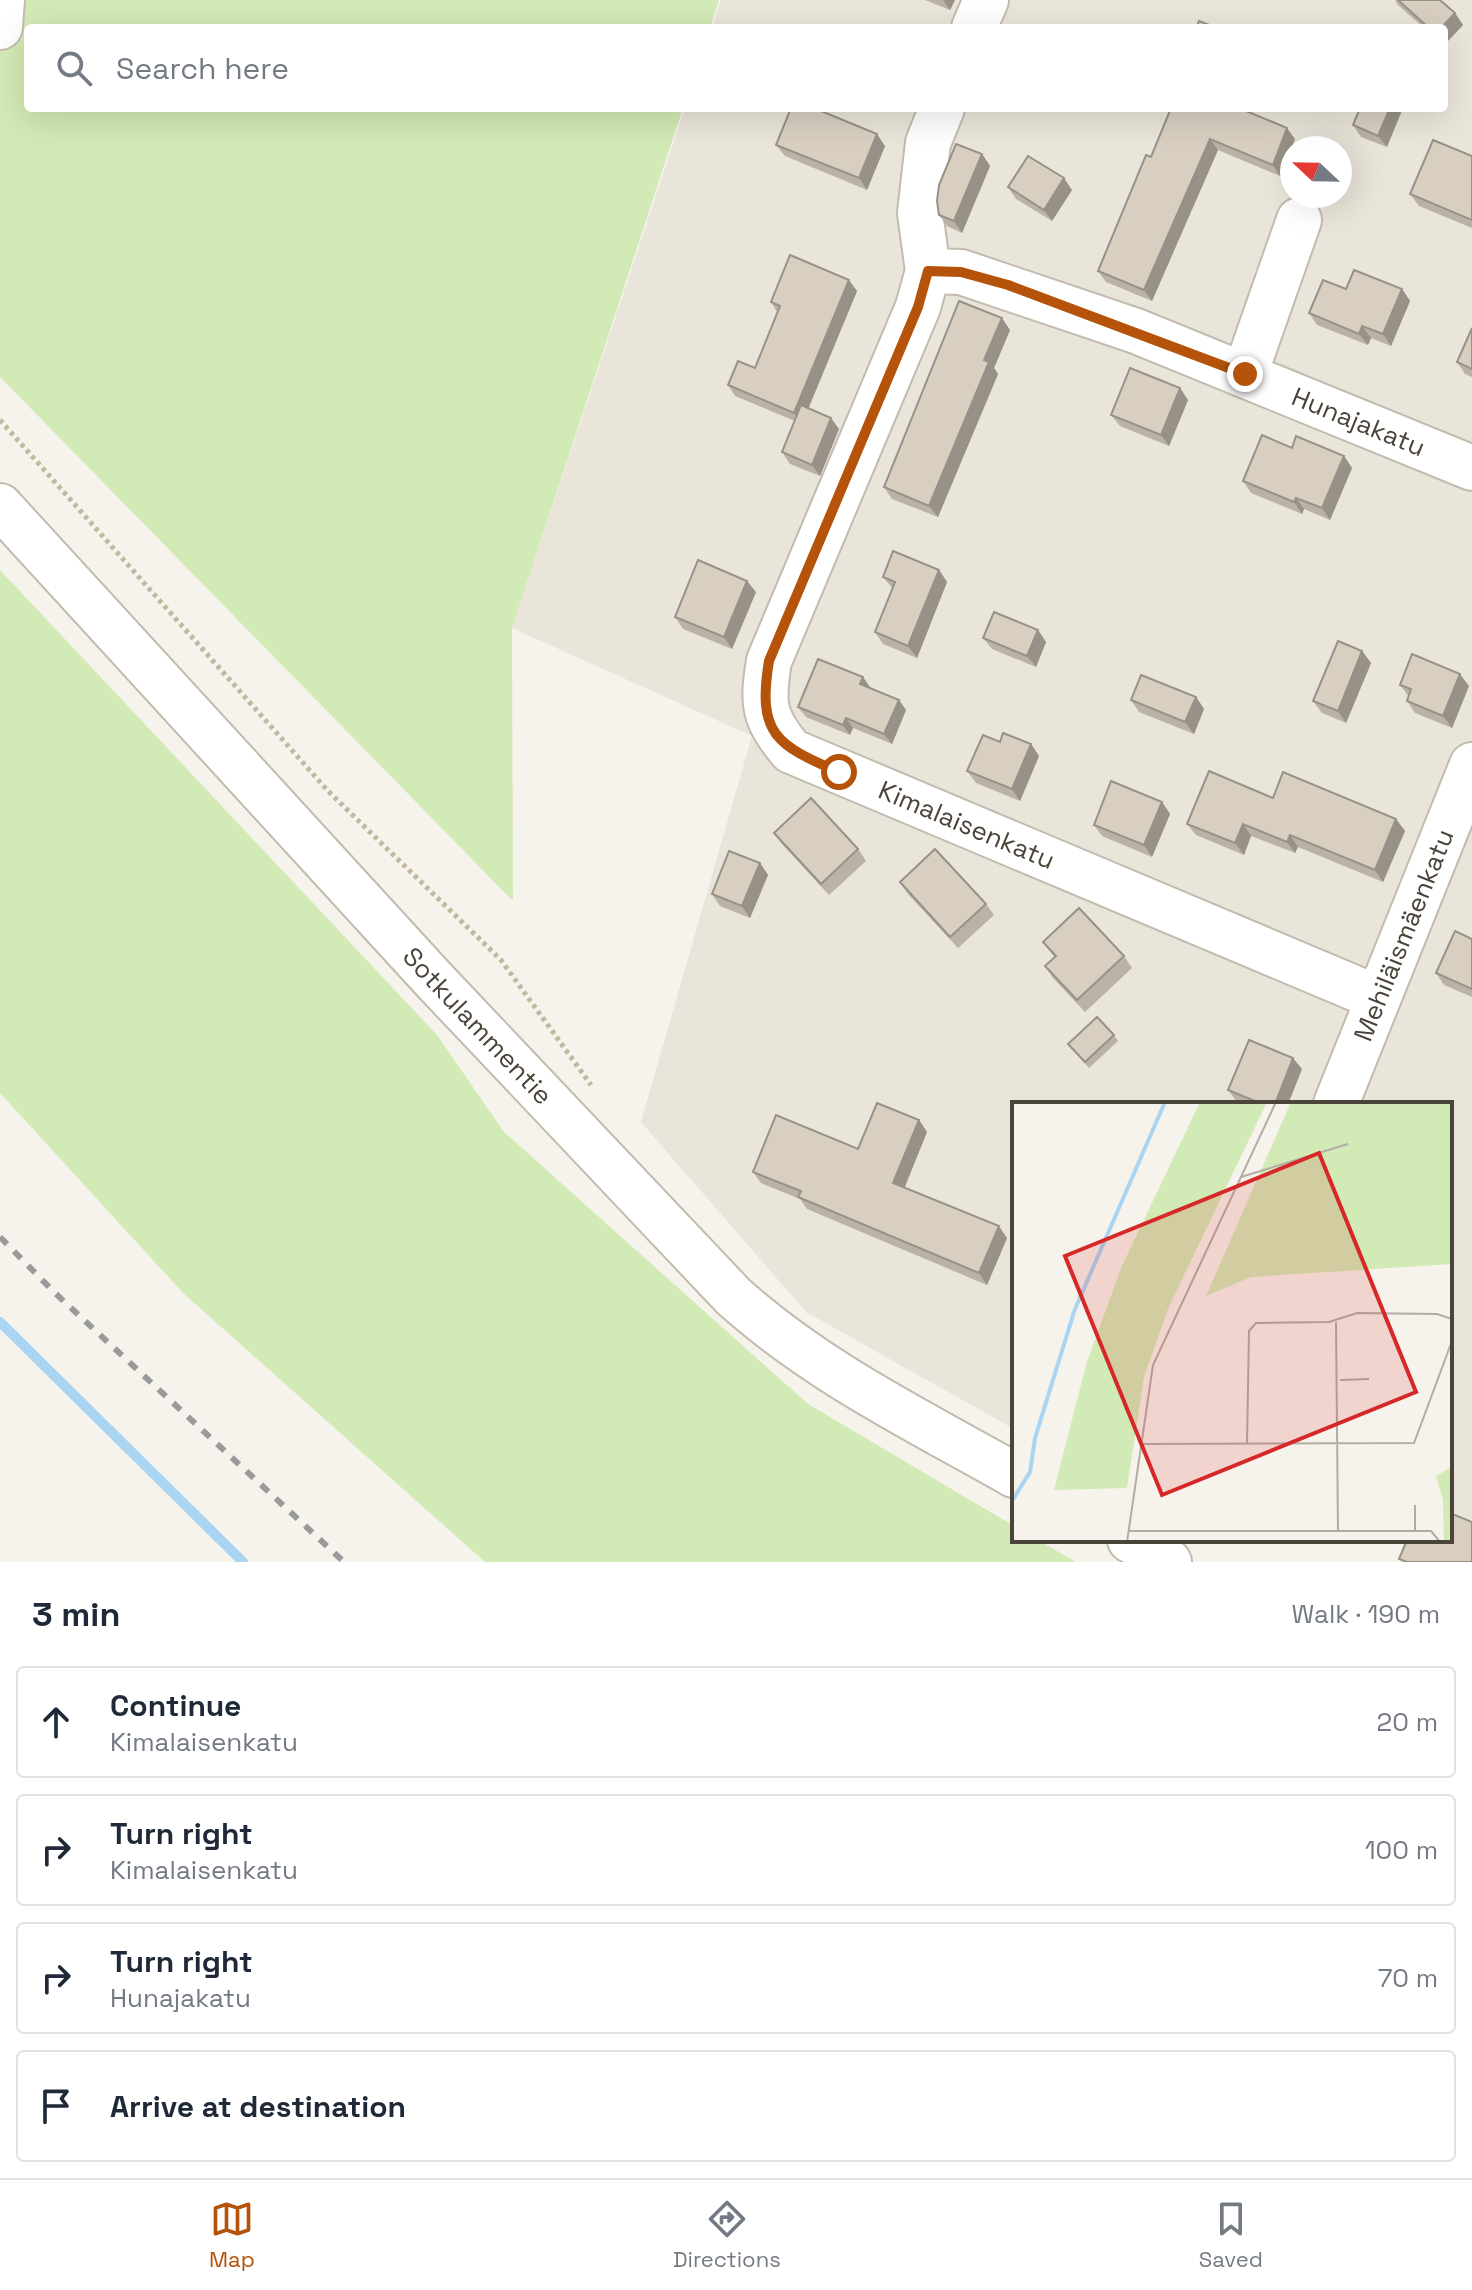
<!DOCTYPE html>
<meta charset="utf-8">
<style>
body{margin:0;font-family:"Space Grotesk",sans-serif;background:#f6f6f7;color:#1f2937}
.compass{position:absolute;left:1280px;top:136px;width:72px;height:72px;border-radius:50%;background:#fff;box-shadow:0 8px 32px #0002;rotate:292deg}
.stop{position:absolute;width:24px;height:24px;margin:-18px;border:6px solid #b45309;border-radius:50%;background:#fff}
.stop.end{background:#b45309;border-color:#fff;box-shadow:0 2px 8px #0008}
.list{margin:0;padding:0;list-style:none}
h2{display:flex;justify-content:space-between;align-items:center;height:104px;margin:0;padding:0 32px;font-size:34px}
h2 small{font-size:26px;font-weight:400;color:#747a83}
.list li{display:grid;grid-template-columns:52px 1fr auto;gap:24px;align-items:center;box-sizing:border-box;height:112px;margin:0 16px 16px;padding:0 16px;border:2px solid #e0e1e3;border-radius:8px}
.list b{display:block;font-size:30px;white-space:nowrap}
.list p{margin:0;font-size:26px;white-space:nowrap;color:#747a83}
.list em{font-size:26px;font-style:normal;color:#747a83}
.icon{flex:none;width:44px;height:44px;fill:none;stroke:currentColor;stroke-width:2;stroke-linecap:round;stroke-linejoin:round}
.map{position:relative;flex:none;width:1472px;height:1562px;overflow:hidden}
.search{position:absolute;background:#fff;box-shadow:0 8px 32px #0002;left:24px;right:24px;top:24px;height:88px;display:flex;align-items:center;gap:20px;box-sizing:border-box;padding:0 28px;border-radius:8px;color:#747a83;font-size:30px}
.sheet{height:616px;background:#fff}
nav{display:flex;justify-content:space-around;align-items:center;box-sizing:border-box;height:112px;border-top:2px solid #e0e1e3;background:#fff;font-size:22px;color:#747a83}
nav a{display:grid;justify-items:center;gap:4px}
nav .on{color:#b45309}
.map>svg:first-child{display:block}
</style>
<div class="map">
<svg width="1472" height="1562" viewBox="0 0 1472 1562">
<rect width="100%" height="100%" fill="#f6f3ec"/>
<path fill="#eae5da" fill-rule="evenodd" d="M721 0H1472V1562H1400L1407 1540H1450V1104H1014V1429L806 1312 641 1122 752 736 512 628 685 108H1444V28H712ZM1292 148H1340V196H1292Z"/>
<g fill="#d2eab5">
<polygon points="0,0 719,0 710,28 28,28 28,108 683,108 512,628 513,901 0,377"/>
<polygon points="0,570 437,1035 504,1132 808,1404 1014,1526 1014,1540 1038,1540 1076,1562 485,1562 183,1293 0,1093"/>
</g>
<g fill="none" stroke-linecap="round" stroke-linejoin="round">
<polyline stroke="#a9d4f2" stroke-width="10" points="0,1322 243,1562"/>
<defs>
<g id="minor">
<polyline points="0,27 2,0"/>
<polyline points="974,28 986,0"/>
<path id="s1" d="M942 108 928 143 920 213 928 271 918 307 769 661C762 704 763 717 791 751L1378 998"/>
<path id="s2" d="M928 271 961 272 1136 331 1472 468"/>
<polyline points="1245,374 1299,220"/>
<path id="s3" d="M0 506 434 980 733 1296C816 1371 917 1420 1014 1475"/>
<path id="s4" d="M1336 1104 1472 765"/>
<polyline points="1130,1540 1169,1562"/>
</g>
</defs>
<use href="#minor" stroke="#c2bbae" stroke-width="48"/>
<polyline stroke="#c4b79f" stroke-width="5" stroke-dasharray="4 4" stroke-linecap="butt" points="0,420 328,791 501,960 591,1085"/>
<use href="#minor" stroke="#fff" stroke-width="44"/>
<polyline stroke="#9a9a9a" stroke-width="6" stroke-dasharray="10 10" stroke-linecap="butt" points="0,1237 55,1293 344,1562"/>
</g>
<g fill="#bab2a6">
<polygon points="925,0 955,0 950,10"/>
<polygon points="1395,0 1455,13 1463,25 1444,45 1444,28 1424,28 1398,5"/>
<polygon points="1171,108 1295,139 1280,176 1218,150 1152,301 1106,282 1098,271 1151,157"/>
<polygon points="1360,108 1387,147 1361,137 1353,125"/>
<polygon points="776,145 885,146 867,190 785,156"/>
<polygon points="982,154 990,166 962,233 947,226 939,215"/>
<polygon points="1472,156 1472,228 1419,206 1410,194"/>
<polygon points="1008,187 1072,190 1052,221 1016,199"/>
<polygon points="1346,289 1402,289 1410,301 1391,346 1371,338 1368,345 1317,325 1309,313"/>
<polygon points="857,291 808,408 839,429 820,476 790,464 782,452 795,421 735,396 728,385 755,368 777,312 771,302"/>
<polygon points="1472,328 1472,377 1465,374 1457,362"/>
<polygon points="1010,330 994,368 998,374 938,517 892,499 884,487"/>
<polygon points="1180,388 1188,400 1169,446 1120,426 1111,415"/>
<polygon points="1292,448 1344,456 1352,468 1330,520 1304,509 1302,514 1251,493 1243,481"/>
<polygon points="939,570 947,582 917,658 883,644 875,632 893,589 883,577"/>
<polygon points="756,592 732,649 683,629 675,617"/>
<polygon points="1038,630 1046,642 1036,667 992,649 983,638"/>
<polygon points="1362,651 1371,663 1346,723 1322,713 1313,701"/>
<polygon points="863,677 870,688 906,710 892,744 853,728 850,735 806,717 798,707"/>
<polygon points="1400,685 1469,686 1452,728 1415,713 1407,701 1409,697"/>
<polygon points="1196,697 1204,709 1194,734 1139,712 1131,700"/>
<polygon points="1031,744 1039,756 1020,801 976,783 967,771"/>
<polygon points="1273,798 1396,819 1405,831 1383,882 1298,847 1295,853 1251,836 1244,855 1196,835 1187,824"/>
<polygon points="1162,802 1170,814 1152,857 1102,836 1094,825"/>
<polygon points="774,833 858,849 866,861 829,895 782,844"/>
<polygon points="760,863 768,875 750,918 720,906 712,894"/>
<polygon points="900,882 986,904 994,915 958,948 908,894"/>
<polygon points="1472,939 1472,997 1444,985 1436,973"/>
<polygon points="1043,942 1124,956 1132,968 1085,1012 1053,978 1045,966 1055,958"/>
<polygon points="1114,1035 1118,1041 1089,1068 1068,1044"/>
<polygon points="1302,1069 1288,1104 1242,1104 1237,1102 1228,1090"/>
<polygon points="919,1120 927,1132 904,1187 1007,1238 987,1285 807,1209 800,1199 761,1183 753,1172 858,1149"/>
</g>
<g fill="#979187">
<polygon points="943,0 955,0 950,10"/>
<polygon points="1455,13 1463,25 1444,45 1444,28 1441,28"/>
<polygon points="1390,108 1403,108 1387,147 1378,136"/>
<polygon points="1287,128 1295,139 1280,176 1273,165"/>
<polygon points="877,134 885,146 867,190 859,178"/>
<polygon points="1210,139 1218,150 1152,301 1144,290"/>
<polygon points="982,154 990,166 962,233 954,221"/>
<polygon points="1064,178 1072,190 1052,221 1044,210"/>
<polygon points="849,280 857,291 802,424 794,413"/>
<polygon points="1402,289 1410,301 1391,346 1383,334"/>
<polygon points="1002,318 1010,330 994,368 998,374 938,517 929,506 984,360"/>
<polygon points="1362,326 1371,338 1368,345 1359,334"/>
<polygon points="1180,388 1188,400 1169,446 1161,435"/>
<polygon points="831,418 839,429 820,476 812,465"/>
<polygon points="1344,456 1352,468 1330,520 1322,508"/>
<polygon points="1296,498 1304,509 1302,514 1294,502"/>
<polygon points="939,570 947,582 917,658 908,646"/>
<polygon points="747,581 756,592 732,649 724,637"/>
<polygon points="1038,630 1046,642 1036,667 1027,656"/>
<polygon points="1362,651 1371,663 1346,723 1338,711"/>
<polygon points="1460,674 1469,686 1452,728 1443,716"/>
<polygon points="863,677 870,687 867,695 860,684"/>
<polygon points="1196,697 1204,709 1194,734 1185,722"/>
<polygon points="899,700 906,710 892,744 884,734"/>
<polygon points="846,718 853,728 850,735 843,725"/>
<polygon points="1031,744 1039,756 1020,801 1012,789"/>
<polygon points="1162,802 1170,814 1152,857 1144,845"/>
<polygon points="1396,819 1405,831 1383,882 1375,870"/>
<polygon points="1243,824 1251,836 1244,855 1235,843"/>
<polygon points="1290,835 1298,847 1295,853 1287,842"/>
<polygon points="760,863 768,875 750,918 742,906"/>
<polygon points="1293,1058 1302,1069 1288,1104 1275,1104"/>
<polygon points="919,1120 927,1132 902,1194 893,1183"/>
<polygon points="999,1226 1007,1238 987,1285 979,1273"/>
</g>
<g fill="#d8cfc1" stroke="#979187" stroke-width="2">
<polygon points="1398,0 1440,0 1455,13 1441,28 1429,28"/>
<polygon points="1199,21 1217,28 1196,28"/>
<polygon points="791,108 814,108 877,134 859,178 776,145"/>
<polygon points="1171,108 1239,108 1287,128 1273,165 1210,139 1144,290 1098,271 1146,155 1151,157"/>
<polygon points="1360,108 1390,108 1378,136 1353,125"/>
<polygon points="1433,140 1472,156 1472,220 1410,194"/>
<polygon points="956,144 982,154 954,221 939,215 937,201 939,185"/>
<polygon points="1028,156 1064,178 1044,210 1008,187"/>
<polygon points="790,255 849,280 794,413 728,385 738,361 755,368 780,306 771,302"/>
<polygon points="1354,270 1402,289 1383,334 1362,326 1359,334 1309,313 1323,280 1346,289"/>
<polygon points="959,301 1002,318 984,360 989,362 929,506 884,487"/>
<polygon points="1472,328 1472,369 1457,362"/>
<polygon points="1130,368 1180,388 1161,435 1111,415"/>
<polygon points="801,405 831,418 812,465 782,452"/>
<polygon points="1262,435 1292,448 1296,436 1344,456 1322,508 1296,498 1294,502 1243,481"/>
<polygon points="893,551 939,570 908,646 875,632 895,582 883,577"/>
<polygon points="698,560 747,581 724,637 675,617"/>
<polygon points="994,612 1038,630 1027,656 983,638"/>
<polygon points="1338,641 1362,651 1338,711 1313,701"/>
<polygon points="1412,654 1460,674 1443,716 1407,701 1411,689 1400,685"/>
<polygon points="818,659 863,677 860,684 899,700 884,734 846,718 843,725 798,707"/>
<polygon points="1141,675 1196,697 1185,722 1131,700"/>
<polygon points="1003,733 1031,744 1012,789 967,771 983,735 1000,742"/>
<polygon points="1209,771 1273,798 1283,772 1396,819 1375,870 1290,835 1287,842 1243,824 1235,843 1187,824"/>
<polygon points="1111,781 1162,802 1144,845 1094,825"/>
<polygon points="811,798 858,849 821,884 774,833"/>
<polygon points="935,849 986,904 950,937 900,882"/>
<polygon points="729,851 760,863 742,906 712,894"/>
<polygon points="1079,908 1124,956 1077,1000 1045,966 1056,956 1043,942"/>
<polygon points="1455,931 1472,939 1472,989 1436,973"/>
<polygon points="1097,1017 1114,1035 1085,1062 1068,1044"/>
<polygon points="1249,1040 1293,1058 1275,1104 1262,1104 1228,1090"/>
<polygon points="877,1103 919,1120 893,1183 999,1226 979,1273 798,1197 801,1191 753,1172 776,1115 858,1149"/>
<polygon points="1450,1513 1472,1522 1472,1562 1407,1562 1399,1559 1407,1540 1450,1540"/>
</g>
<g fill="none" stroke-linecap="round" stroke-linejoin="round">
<path stroke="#b45309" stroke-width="10" d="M839 772C776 745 757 734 769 661L918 307 928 271 961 272 1008 285 1245 374"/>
</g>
<g text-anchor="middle" stroke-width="7" stroke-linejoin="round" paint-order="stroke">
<g font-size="26" fill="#4b4439" stroke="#fff">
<text dy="9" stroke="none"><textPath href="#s2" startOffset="458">Hunajakatu</textPath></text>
<text dy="9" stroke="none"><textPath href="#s1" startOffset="876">Kimalaisenkatu</textPath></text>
<text dy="9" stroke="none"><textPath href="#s4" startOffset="182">Mehiläismäenkatu</textPath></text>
<text dy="9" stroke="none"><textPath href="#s3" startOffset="706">Sotkulammentie</textPath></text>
</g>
</g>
<g transform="translate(1012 1102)">
<rect width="440" height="440" fill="#f6f3ec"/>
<path d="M188 0H255L156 207 132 275 115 386 42 388 74 263 109 166ZM279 0H440V162L239 175 194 194ZM438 366 440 440H432L431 398 424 374Z" fill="#d2eab5"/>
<path fill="none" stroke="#a9d4f2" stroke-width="4" d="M0 399 18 370 23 336 63 207 153 0"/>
<path fill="none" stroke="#b2ada4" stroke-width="2" d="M229 75 336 42M324 220 326 430M328 278 357 277M235 341 237 229 244 221 317 220 345 211 425 212 440 217M130 342 402 341 440 239M117 429H419L428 440M403 429V403M115 440 141 263 264 0"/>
<path fill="#d62828" fill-opacity="0.15" stroke="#d62828" stroke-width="4" d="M307 51 404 290 150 393 53 154Z"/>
<rect width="440" height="440" fill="none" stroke="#4b4439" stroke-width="4"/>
</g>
</svg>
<svg class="compass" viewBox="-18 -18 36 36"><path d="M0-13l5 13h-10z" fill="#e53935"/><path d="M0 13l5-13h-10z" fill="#747a83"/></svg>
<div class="stop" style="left:839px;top:772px"></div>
<div class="stop end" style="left:1245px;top:374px"></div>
<div class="search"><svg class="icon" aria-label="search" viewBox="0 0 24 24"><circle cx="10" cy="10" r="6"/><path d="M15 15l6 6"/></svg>Search here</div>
</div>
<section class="sheet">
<h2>3 min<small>Walk · 190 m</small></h2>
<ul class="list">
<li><svg class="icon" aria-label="ahead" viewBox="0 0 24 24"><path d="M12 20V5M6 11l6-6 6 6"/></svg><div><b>Continue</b><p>Kimalaisenkatu</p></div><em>20 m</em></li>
<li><svg class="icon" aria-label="right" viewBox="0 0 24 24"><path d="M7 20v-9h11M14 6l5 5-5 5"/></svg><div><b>Turn right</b><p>Kimalaisenkatu</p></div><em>100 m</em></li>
<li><svg class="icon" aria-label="right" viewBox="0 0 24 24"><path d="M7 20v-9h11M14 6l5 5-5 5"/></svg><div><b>Turn right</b><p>Hunajakatu</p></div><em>70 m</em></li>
<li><svg class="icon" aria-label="arrive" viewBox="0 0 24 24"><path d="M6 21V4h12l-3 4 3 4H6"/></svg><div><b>Arrive at destination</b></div></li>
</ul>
</section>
<nav>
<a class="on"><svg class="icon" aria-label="map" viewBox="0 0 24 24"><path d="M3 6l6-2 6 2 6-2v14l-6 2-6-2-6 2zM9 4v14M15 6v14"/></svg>Map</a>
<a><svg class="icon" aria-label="directions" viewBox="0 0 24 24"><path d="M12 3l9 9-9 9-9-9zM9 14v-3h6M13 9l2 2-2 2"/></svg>Directions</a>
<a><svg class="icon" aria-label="saved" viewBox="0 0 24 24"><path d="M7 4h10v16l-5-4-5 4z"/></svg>Saved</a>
</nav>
